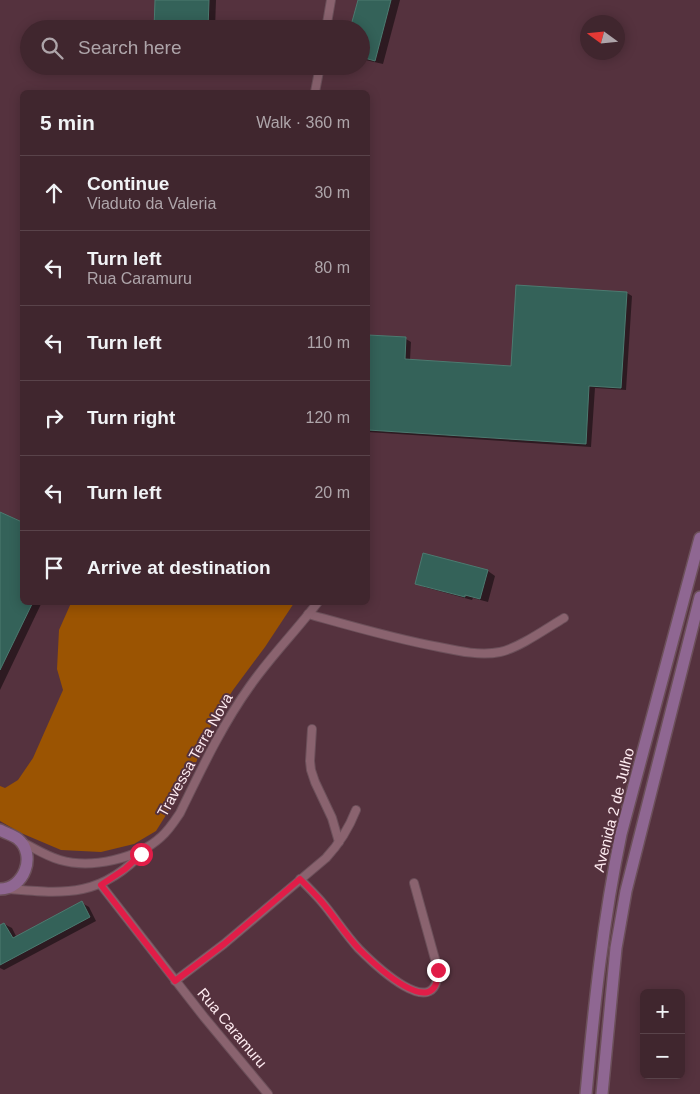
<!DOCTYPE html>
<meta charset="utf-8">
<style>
body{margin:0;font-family:Helvetica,sans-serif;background:#4b323a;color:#f1f3f6}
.controls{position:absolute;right:15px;bottom:15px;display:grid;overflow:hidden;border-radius:8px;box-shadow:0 2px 12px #0003}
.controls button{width:45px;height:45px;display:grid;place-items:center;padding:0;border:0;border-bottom:1px solid #59434a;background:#40262e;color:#f1f3f6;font:25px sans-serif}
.compass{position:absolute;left:580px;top:15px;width:45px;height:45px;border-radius:50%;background:#40262e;box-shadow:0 2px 12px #0003;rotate:285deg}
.stop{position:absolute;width:15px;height:15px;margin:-11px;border:4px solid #e11d48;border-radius:50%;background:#fff}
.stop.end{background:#e11d48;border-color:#fff;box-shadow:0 1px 5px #0008}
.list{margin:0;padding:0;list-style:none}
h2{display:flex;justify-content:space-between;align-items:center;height:65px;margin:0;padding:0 20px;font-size:21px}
h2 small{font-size:16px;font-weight:400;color:#aea5aa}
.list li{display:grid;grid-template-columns:32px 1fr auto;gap:15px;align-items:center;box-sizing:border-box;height:75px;padding:0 20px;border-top:1px solid #59434a}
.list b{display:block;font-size:19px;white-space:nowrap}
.list p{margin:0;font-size:16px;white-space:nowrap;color:#aea5aa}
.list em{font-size:16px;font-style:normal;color:#aea5aa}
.icon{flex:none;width:28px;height:28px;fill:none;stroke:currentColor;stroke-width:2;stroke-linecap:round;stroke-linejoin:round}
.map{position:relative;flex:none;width:700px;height:1094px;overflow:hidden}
.search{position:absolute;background:#40262e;box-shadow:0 2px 12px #0003;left:20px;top:20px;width:350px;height:55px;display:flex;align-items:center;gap:12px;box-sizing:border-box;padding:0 18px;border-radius:28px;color:#aea5aa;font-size:19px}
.panel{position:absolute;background:#40262e;box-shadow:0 2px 12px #0003;left:20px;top:90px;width:350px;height:515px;border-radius:8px}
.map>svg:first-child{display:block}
</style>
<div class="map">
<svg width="700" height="1094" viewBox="0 0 700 1094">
<rect width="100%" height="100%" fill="#55323e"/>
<polygon fill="#9b5402" points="71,603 294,603 265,647 233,690 212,723 191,775 156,831 134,844 101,852 61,850 21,833 0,821 0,786 5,788 18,780 33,758 63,690 57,669 59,630"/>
<g fill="#0007">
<polygon points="156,0 216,0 215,29 155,29"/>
<polygon points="359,0 400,0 383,64 361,59"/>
<polygon points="154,66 178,66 178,73 162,73 154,69"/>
<polygon points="627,293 632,296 626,390 595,388 591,447 368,432 368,336 406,339 411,342 410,360 512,367"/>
<polygon points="0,513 22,524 22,602 42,602 0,690"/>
<polygon points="424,554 488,571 495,576 488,602 473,598 472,600 424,587 416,583"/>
<polygon points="82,903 89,907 96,921 4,970 0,968 0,926 4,924 12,928 17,938"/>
</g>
<g fill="#346259" stroke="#4c7a70">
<polygon points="155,0 209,0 208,29 154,29"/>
<polygon points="358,0 391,0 375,61 361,57 361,29 350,29"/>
<rect x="153" y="66" width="17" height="4"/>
<polygon points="516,285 627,292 621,388 589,386 586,444 368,430 368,335 406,337 405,359 511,366"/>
<polygon points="0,512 22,522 22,602 33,602 0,670"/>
<polygon points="423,553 488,570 480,599 465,595 465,597 415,584"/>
<polygon points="82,901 90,917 0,965 0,925 4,923 13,938"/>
</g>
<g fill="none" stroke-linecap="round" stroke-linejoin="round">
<defs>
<g id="street">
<polyline points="326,29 331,0"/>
<polyline points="315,92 320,66"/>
<path d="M308 614C351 626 395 639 439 647 458 651 480 656 500 652 519 648 547 628 564 618"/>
<polyline points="312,729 310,761 311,770 315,782 332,818 339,842"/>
<path d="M22 842C34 848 46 856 60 860 91 869 137 859 161 837 169 830 174 822 180 813 201 770 222 725 250 686 271 656 296 631 318 602"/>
<path d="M300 879C307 886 314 893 321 901 334 916 345 934 359 949 374 964 437 1025 438 970L414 883"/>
<polyline points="101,885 204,1017 268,1094"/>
<path d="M8 889C67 894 102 897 145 850"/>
<path d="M175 981 224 944 326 858C339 844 349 828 356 810"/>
</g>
<g id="secondary">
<path d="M0 830C5 833 13 835 18 839 37 855 24 889 0 889"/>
<path d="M586 1094C594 1007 603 920 621 834L700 538"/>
<polyline points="602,1094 616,948 626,891 700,597"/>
</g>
</defs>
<use href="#street" stroke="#6c505a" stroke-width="10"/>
<use href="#secondary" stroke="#6c505a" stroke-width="14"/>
<use href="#street" stroke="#8a636f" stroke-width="8"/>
<use href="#secondary" stroke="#8f6792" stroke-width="11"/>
</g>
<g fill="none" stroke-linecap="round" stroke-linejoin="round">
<path stroke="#e11d48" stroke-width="6" d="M141 854 125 869 101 885 175 981 224 944 300 879C307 886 314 893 321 901 334 916 345 934 359 949 374 964 438 1025 438 970"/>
</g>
<g text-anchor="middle" stroke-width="4" stroke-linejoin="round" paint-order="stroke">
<g font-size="15" fill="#feebf0" stroke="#55323e">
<text transform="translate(195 755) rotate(-61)" y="5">Travessa Terra Nova</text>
<text transform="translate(614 810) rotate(-76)" y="5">Avenida 2 de Julho</text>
<text transform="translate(232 1028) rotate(50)" y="5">Rua Caramuru</text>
</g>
</g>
</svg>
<div class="controls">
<button>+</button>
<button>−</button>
</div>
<svg class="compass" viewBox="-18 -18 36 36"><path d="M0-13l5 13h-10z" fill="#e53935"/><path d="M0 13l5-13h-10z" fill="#aea5aa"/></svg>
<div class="stop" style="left:141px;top:854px"></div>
<div class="stop end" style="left:438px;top:970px"></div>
<div class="search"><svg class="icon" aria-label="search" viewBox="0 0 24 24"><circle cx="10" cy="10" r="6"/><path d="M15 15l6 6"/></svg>Search here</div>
<section class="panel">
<h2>5 min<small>Walk · 360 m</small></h2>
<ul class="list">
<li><svg class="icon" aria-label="ahead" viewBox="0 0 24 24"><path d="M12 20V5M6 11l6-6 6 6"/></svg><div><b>Continue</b><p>Viaduto da Valeria</p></div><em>30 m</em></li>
<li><svg class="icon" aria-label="left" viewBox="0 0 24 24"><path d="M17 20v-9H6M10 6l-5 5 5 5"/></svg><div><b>Turn left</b><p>Rua Caramuru</p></div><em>80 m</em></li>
<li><svg class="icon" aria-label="left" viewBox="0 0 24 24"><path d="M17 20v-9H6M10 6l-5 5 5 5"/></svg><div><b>Turn left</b></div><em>110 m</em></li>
<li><svg class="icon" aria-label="right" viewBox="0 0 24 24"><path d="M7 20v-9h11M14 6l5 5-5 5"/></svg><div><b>Turn right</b></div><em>120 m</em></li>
<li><svg class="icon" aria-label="left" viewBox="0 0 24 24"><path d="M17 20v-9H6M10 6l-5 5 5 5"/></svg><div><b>Turn left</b></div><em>20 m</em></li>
<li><svg class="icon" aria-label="arrive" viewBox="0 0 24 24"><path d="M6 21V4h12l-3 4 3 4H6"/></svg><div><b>Arrive at destination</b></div></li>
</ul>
</section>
</div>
